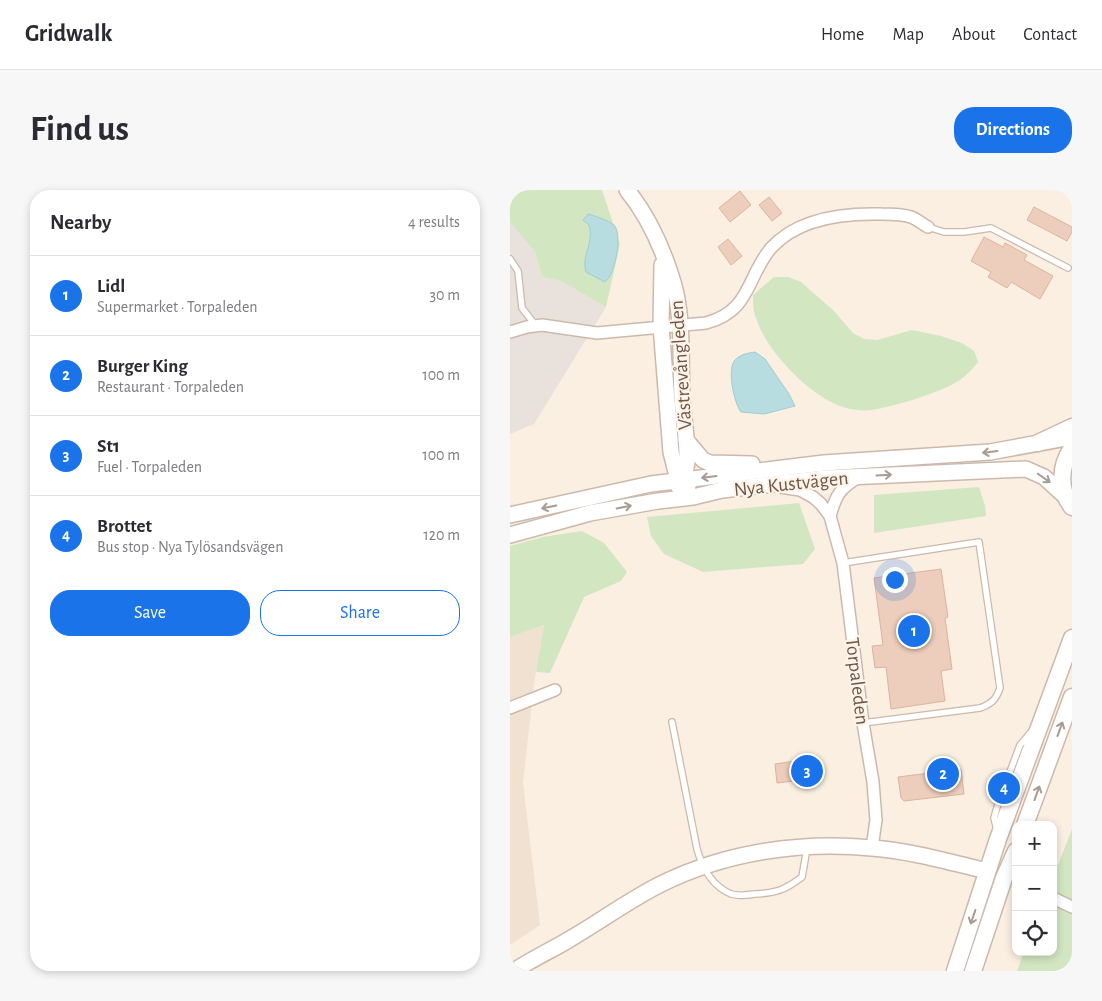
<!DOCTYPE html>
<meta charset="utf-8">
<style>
body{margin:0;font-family:"Alegreya Sans",sans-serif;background:#f7f7f7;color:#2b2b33}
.controls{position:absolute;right:15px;bottom:15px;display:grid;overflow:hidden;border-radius:10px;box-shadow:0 2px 8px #0003}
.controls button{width:45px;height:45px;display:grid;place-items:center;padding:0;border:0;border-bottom:1px solid #e1e1e2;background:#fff;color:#2b2b33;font:25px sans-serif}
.you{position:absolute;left:384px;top:389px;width:18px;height:18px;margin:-12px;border:4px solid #fff;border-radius:50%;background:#1a73e8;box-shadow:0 0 0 8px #1a73e833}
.badge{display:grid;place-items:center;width:32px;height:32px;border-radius:50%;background:#1a73e8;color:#fff;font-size:16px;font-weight:700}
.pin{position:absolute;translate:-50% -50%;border:2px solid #fff;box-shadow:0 1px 5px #0006}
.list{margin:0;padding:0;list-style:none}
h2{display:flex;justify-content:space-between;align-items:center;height:65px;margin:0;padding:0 20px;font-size:21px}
h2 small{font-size:16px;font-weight:400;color:#7c7c81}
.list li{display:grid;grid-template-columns:32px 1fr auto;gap:15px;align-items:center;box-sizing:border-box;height:80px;padding:0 20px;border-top:1px solid #e1e1e2}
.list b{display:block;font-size:19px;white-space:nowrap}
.list p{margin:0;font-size:16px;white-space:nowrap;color:#7c7c81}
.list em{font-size:16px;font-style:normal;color:#7c7c81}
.actions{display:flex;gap:10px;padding:15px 20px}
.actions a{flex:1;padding:11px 0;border:1px solid #1a73e8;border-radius:20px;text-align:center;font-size:18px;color:#1a73e8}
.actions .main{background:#1a73e8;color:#fff}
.icon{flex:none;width:28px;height:28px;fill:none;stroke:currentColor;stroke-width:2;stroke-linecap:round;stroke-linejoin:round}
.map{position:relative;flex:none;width:562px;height:781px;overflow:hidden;border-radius:20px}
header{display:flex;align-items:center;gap:30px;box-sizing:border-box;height:70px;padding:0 25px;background:#fff;border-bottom:1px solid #e1e1e2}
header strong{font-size:24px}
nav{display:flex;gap:28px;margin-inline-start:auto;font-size:18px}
.intro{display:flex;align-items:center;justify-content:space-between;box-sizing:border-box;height:120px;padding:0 30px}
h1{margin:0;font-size:35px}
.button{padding:12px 22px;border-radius:20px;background:#1a73e8;color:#fff;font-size:18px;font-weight:700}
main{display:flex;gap:30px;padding:0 30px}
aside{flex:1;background:#fff;border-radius:20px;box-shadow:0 2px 8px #0003}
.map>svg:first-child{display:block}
</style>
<header>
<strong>Gridwalk</strong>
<nav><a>Home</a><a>Map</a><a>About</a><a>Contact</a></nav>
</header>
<div class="intro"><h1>Find us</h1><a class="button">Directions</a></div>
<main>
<aside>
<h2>Nearby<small>4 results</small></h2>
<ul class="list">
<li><span class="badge">1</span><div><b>Lidl</b><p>Supermarket · Torpaleden</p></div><em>30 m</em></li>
<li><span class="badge">2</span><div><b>Burger King</b><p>Restaurant · Torpaleden</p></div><em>100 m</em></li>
<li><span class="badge">3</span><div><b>St1</b><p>Fuel · Torpaleden</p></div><em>100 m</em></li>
<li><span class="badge">4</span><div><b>Brottet</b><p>Bus stop · Nya Tylösandsvägen</p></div><em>120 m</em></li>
</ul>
<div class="actions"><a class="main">Save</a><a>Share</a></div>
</aside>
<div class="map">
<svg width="562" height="781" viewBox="0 0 562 781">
<rect width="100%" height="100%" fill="#faefe1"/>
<polygon fill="#f1e1d1" points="34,435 24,494 13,593 30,735 0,755 0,447"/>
<polygon fill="#e9e2dc" points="0,32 25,62 32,87 51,91 96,117 24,234 0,244"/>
<g fill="#d2e6c2">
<polygon points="0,0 92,0 110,54 96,117 51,91 32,87 25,62 0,32"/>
<path d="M264 87H278L291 92 324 121 343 143 354 149 367 150 402 140 431 146 452 153 464 161 468 172C461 181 453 189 443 194 426 204 381 217 362 220 355 221 343 220 336 218 302 209 256 161 246 128 243 121 243 113 243 105Z"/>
<polygon points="469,297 475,316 476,326 364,343 364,305"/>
<polygon points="289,313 305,359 293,374 193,382 154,364 141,346 137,327"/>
<polygon points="72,341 94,353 117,382 111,391 74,407 40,483 26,482 34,435 0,447 0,356 33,347"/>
<polygon points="562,639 562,781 507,781 514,762 543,762 543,688"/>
</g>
<g fill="#b8dde1" stroke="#9fcdd2">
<path d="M78 24C85 26 98 30 104 35 113 44 105 85 95 92L76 82C72 69 79 60 80 48 81 44 80 39 79 35L73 30Z"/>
<path d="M245 162 255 169 279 204 285 216 254 224 231 222C224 213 216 177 226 169 231 164 239 163 245 162Z"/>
</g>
<g fill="#edcdbb" stroke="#deb39d">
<polygon points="230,1 241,15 220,32 209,18"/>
<polygon points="259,7 272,23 262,31 249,15"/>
<polygon points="524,17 562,37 562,42 557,51 517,30"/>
<polygon points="474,47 493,57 495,53 517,65 514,70 543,86 530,109 501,92 497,98 478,87 481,82 461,71"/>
<polygon points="218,49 232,66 221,75 208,57"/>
<polygon points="431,379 438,427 435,428 442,479 431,481 435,511 381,519 376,477 365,478 362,456 373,455 364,388"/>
<polygon points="306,568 308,588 267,593 265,574"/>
<polygon points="451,579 454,604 394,611 391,608 388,587"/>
</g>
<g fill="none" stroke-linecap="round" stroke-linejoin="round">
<defs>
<g id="service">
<polyline points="418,37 434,42 454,42 481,38 558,78"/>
<polyline points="0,69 8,81 12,118 26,136"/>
<path d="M333 373 469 352 490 498C486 510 481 514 470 518L353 533"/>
<path d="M162 532 187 659C192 677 202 696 221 704 228 706 238 705 245 704 266 703 275 700 292 687L297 658"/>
<polyline points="487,640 484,628 488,614 510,555 522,541"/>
</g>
<g id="minor">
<path d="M0 142 17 137 32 135 87 143 196 133C241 121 236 88 261 58 288 28 334 23 371 24 380 24 392 24 401 27 407 29 412 34 418 37"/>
<polyline points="270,297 290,300 303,307 311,314 320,326 333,373 353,533 363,592 366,630 362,658"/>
<path d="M320 326C326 305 330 298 349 287"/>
<polyline points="0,518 45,500"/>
<polyline points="543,708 562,717"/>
</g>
<g id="tertiary">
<path d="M117 0C139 27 153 59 163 92 174 129 170 169 172 207 173 228 178 251 177 272 176 282 174 289 168 296"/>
<polyline points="152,75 151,136 161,262 167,286 170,290 178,296"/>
<polyline points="176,250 193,270 200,273 242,274"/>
<polyline points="0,325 141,294 314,273 480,262 562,247"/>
<polyline points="0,345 80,323 148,311 183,307 212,300 316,288 516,279 534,287 556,307"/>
<path d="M4 781C22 769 42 760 60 749 91 731 119 710 151 694 216 662 291 651 362 658 401 661 439 672 477 681"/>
</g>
<g id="secondary">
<polyline points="528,253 562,237"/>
<path d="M562 258C550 276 548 299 562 317"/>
<polyline points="515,635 562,507"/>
<polyline points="445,781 488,649 562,448"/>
<polyline points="463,781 494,688 506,661"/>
</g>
</defs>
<use href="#service" stroke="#ccb9ac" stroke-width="8"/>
<use href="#minor" stroke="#ccb9ac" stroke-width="14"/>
<use href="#tertiary" stroke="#ccb9ac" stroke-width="18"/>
<use href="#secondary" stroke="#ceb8aa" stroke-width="19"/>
<use href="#service" stroke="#fff" stroke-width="5.5"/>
<use href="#minor" stroke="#fff" stroke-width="11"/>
<use href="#tertiary" stroke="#fff" stroke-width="15"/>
<use href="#secondary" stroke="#fff" stroke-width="16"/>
</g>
<defs><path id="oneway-shaft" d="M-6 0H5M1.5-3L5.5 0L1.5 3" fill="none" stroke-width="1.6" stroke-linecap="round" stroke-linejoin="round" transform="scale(1.25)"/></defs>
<g stroke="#a99a92">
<use href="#oneway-shaft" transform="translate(480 262) rotate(173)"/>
<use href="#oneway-shaft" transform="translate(374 285) rotate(-3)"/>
<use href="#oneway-shaft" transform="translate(199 287) rotate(173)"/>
<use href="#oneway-shaft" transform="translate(534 288) rotate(35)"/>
<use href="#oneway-shaft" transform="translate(39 317) rotate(168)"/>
<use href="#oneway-shaft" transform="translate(114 317) rotate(-11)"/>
<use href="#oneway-shaft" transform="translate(550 539) rotate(-70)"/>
<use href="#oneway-shaft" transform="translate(527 603) rotate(-70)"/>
<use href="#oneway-shaft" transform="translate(463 727) rotate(109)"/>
</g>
<g text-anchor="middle" stroke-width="4.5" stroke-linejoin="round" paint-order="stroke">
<g font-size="20" fill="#6f564a" stroke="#fdf3e7">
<text transform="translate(170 175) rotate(-94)" y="7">Västrevångleden</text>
<text transform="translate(281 293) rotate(-6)" y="7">Nya Kustvägen</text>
<text transform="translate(348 491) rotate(83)" y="7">Torpaleden</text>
</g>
</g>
</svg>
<div class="controls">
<button>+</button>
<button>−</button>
<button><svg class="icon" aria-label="locate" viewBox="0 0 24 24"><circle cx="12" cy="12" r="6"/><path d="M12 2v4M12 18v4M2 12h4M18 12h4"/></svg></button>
</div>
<div class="you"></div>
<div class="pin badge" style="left:404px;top:441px">1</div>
<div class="pin badge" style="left:433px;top:584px">2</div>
<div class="pin badge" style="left:297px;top:581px">3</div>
<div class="pin badge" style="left:494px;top:598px">4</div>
</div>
</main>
